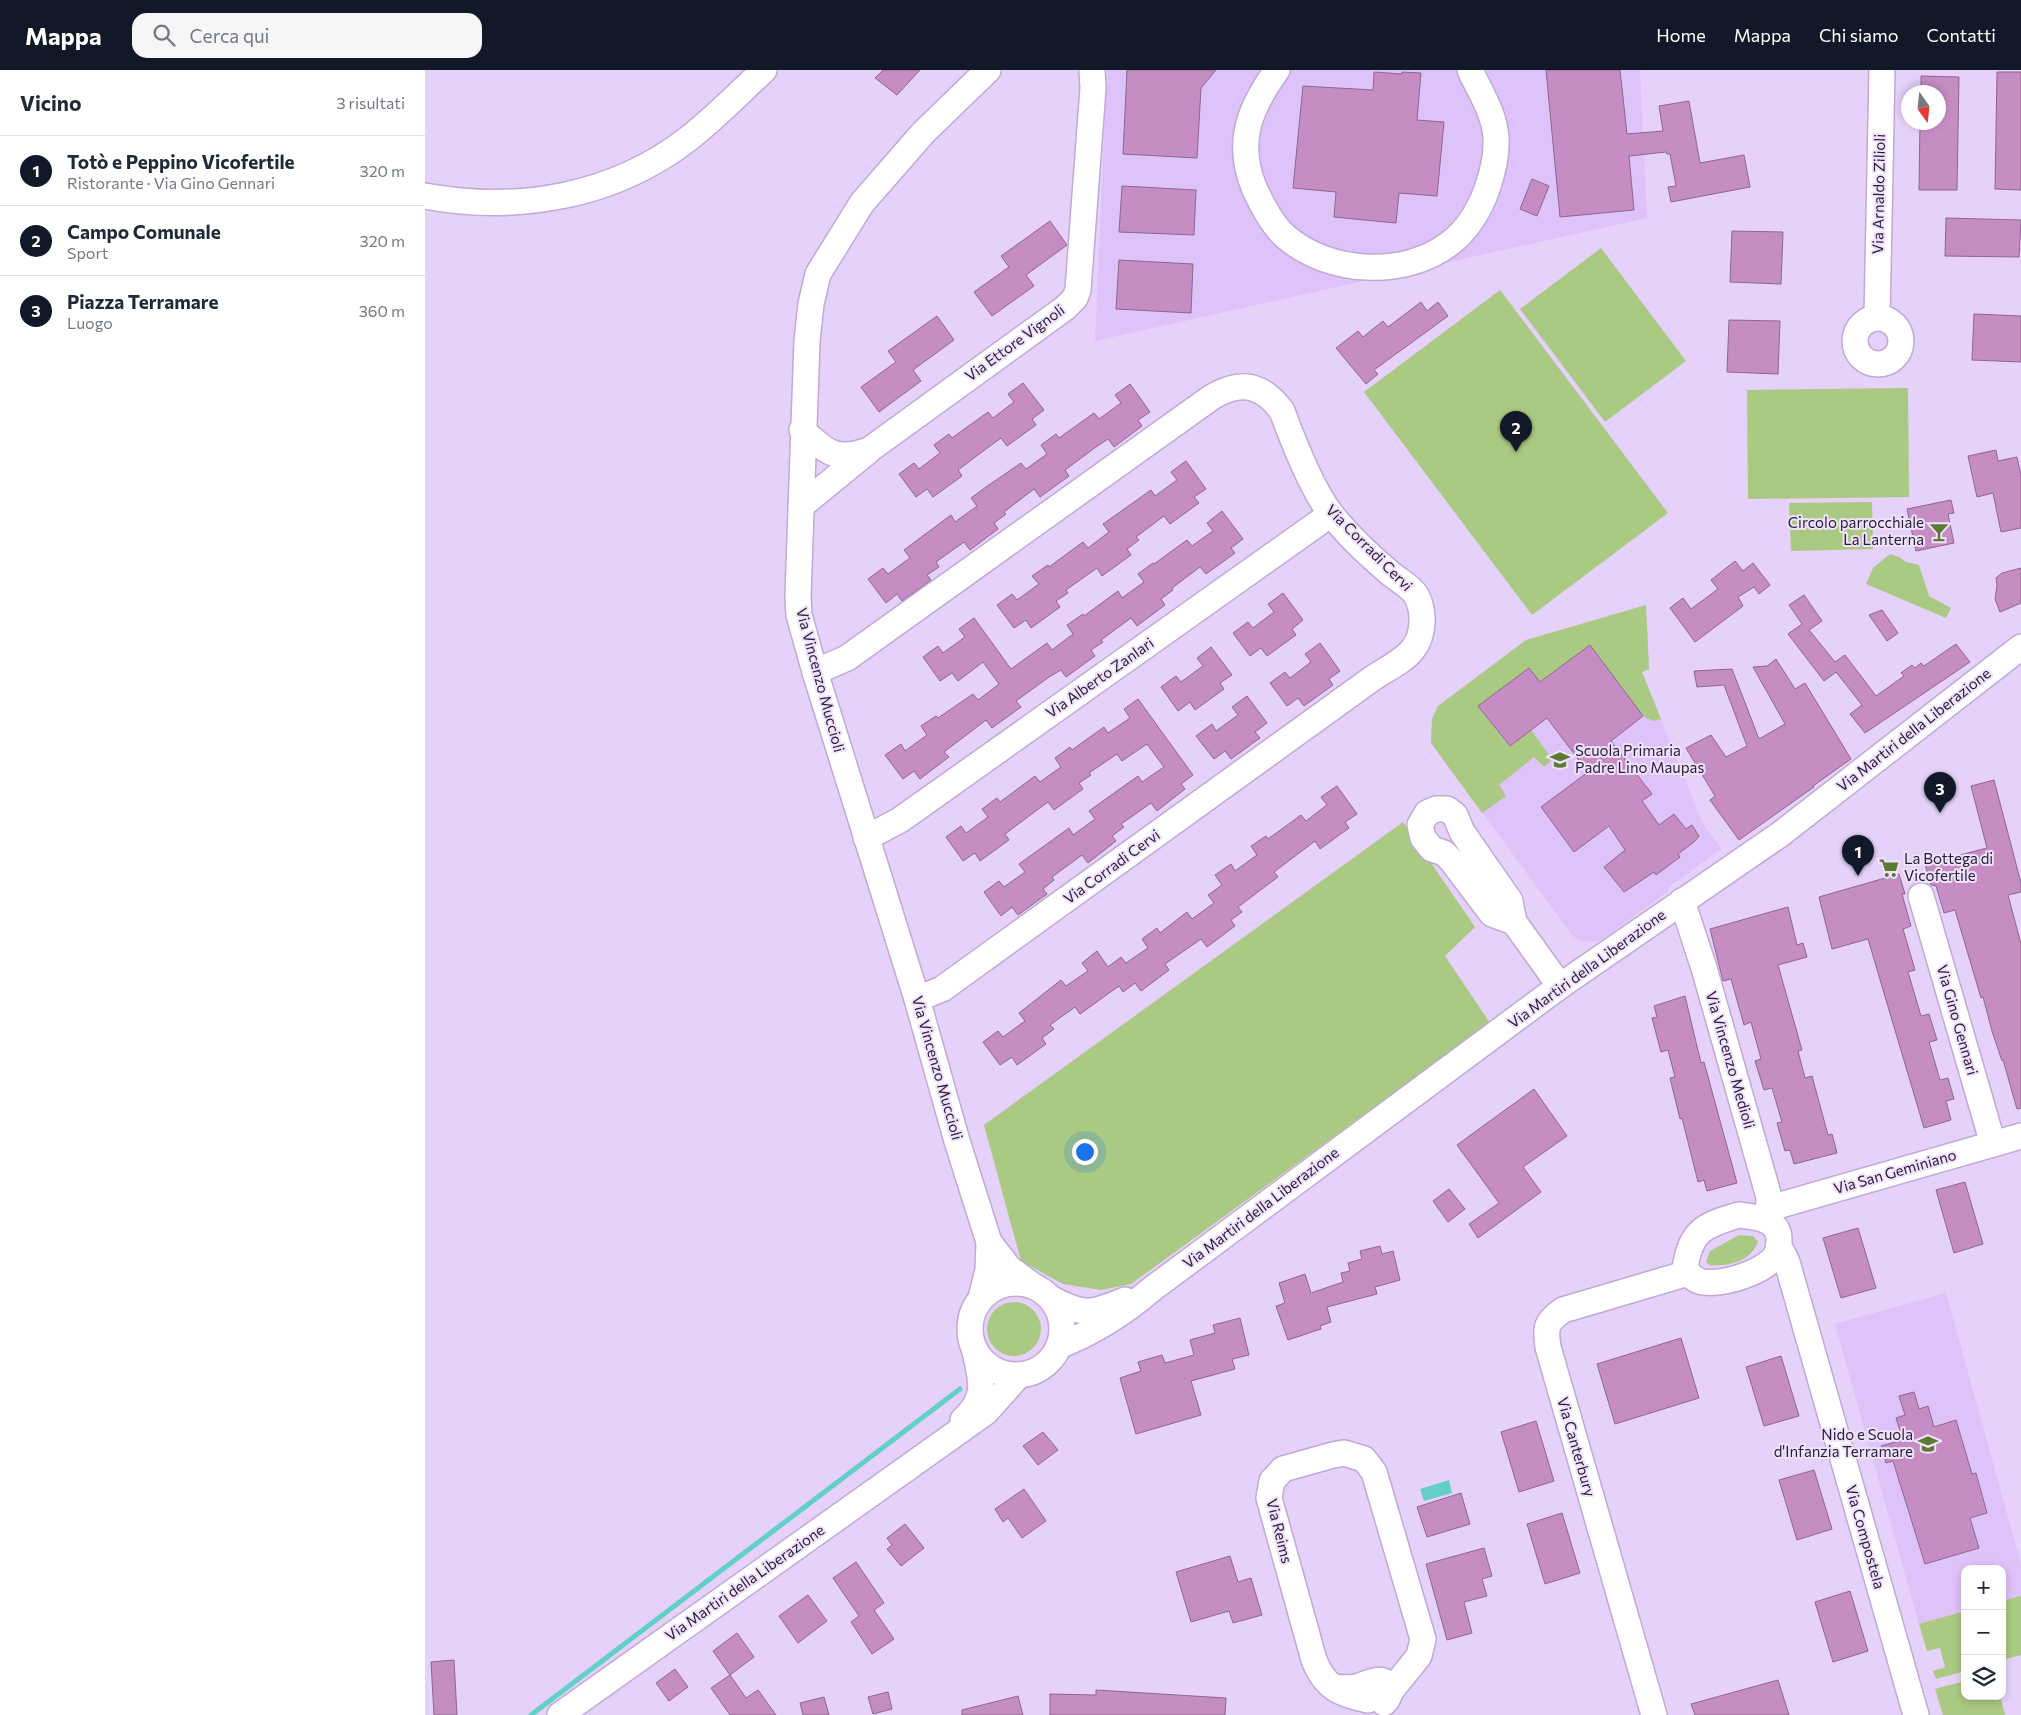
<!DOCTYPE html>
<html lang="it">
<meta charset="utf-8">
<style>
body{margin:0;font-family:Commissioner,sans-serif;background:#f6f6f7;color:#1f2937}
.controls{position:absolute;right:15px;bottom:15px;display:grid;overflow:hidden;border-radius:10px;box-shadow:0 2px 8px #0003}
.controls button{width:45px;height:45px;display:grid;place-items:center;padding:0;border:0;border-bottom:1px solid #e0e1e3;background:#fff;color:#1f2937;font:25px sans-serif}
.compass{position:absolute;left:1476px;top:15px;width:45px;height:45px;border-radius:50%;background:#fff;box-shadow:0 2px 8px #0003;rotate:165deg}
.you{position:absolute;left:659px;top:1081px;width:18px;height:18px;margin:-12px;border:4px solid #fff;border-radius:50%;background:#1a73e8;box-shadow:0 0 0 8px #1a73e833}
.badge{display:grid;place-items:center;width:32px;height:32px;border-radius:50%;background:#111827;color:#fff;font-size:16px;font-weight:700}
.pin{position:absolute;translate:-50% -41px;filter:drop-shadow(0 1px 2px #0008)}
.pin::after{content:'';position:absolute;top:26px;width:18px;height:15px;background:inherit;clip-path:polygon(0 0,100% 0,50% 100%)}
.list{margin:0;padding:0;list-style:none}
h2{display:flex;justify-content:space-between;align-items:center;height:65px;margin:0;padding:0 20px;font-size:21px}
h2 small{font-size:16px;font-weight:400;color:#747a83}
.list li{display:grid;grid-template-columns:32px 1fr auto;gap:15px;align-items:center;box-sizing:border-box;height:70px;padding:0 20px;border-top:1px solid #e0e1e3}
.list b{display:block;font-size:19px;white-space:nowrap}
.list p{margin:0;font-size:16px;white-space:nowrap;color:#747a83}
.list em{font-size:16px;font-style:normal;color:#747a83}
.icon{flex:none;width:28px;height:28px;fill:none;stroke:currentColor;stroke-width:2;stroke-linecap:round;stroke-linejoin:round}
.map{position:relative;flex:none;width:1596px;height:1645px;overflow:hidden}
header{display:flex;align-items:center;gap:30px;box-sizing:border-box;height:70px;padding:0 25px;background:#111827;color:#fff}
header strong{font-size:24px}
nav{display:flex;gap:28px;margin-inline-start:auto;font-size:18px}
.search{width:350px;height:45px;background:#f6f6f7;display:flex;align-items:center;gap:12px;box-sizing:border-box;padding:0 18px;border-radius:15px;color:#747a83;font-size:19px}
main{display:flex}
aside{flex:1;background:#fff}
.map>svg:first-child{display:block}
</style>
<header>
<strong>Mappa</strong>
<div class="search"><svg class="icon" aria-label="search" viewBox="0 0 24 24"><circle cx="10" cy="10" r="6"/><path d="M15 15l6 6"/></svg>Cerca qui</div>
<nav><a>Home</a><a>Mappa</a><a>Chi siamo</a><a>Contatti</a></nav>
</header>
<main>
<aside>
<h2>Vicino<small>3 risultati</small></h2>
<ul class="list">
<li><span class="badge">1</span><div><b>Totò e Peppino Vicofertile</b><p>Ristorante · Via Gino Gennari</p></div><em>320 m</em></li>
<li><span class="badge">2</span><div><b>Campo Comunale</b><p>Sport</p></div><em>320 m</em></li>
<li><span class="badge">3</span><div><b>Piazza Terramare</b><p>Luogo</p></div><em>360 m</em></li>
</ul>
</aside>
<div class="map">
<svg width="1596" height="1645" viewBox="0 0 1596 1645">
<rect width="100%" height="100%" fill="#e5d1f9"/>
<g fill="#dec2fa">
<polygon points="682,0 1215,0 1222,148 670,271"/>
<polygon points="1221,535 1224,599 1217,602 1277,752 1296,779 1244,817 1243,821 1179,868 1173,871 1157,872 1148,866 1006,673 1007,649 1013,636 1101,570"/>
<polygon points="1521,1223 1596,1494 1596,1526 1577,1531 1577,1499 1540,1499 1540,1541 1494,1554 1410,1254"/>
</g>
<g fill="#aac982">
<polygon points="1176,178 1261,291 1180,352 1095,239"/>
<polygon points="1075,220 1243,443 1107,545 939,322"/>
<polygon points="1483,318 1484,427 1323,429 1322,320"/>
<polygon points="1447,432 1448,479 1366,481 1364,433"/>
<polygon points="1465,484 1474,487 1481,492 1494,495 1504,526 1526,538 1521,548 1441,514 1448,498"/>
<polygon points="1221,535 1224,599 1217,602 1236,649 1228,651 1218,646 1165,575 1115,612 1104,598 1053,636 1084,676 1106,660 1125,686 1125,692 1119,697 1109,687 1074,715 1081,726 1057,743 1006,673 1007,649 1013,636 1101,570"/>
<polygon points="978,752 1050,857 1020,886 1065,953 706,1214 676,1220 638,1214 596,1191 559,1055"/>
<path d="M1314 1165 1328 1166 1333 1172C1326 1191 1303 1197 1284 1195L1281 1192 1285 1181Z"/>
<circle cx="589" cy="1259" r="27"/>
<polygon points="1596,1526 1596,1585 1577,1590 1577,1531"/>
<polygon points="1540,1541 1540,1601 1511,1609 1508,1601 1520,1597 1515,1578 1502,1581 1494,1554"/>
<polygon points="1540,1611 1540,1626 1575,1626 1580,1645 1518,1645 1510,1619"/>
</g>
<polygon fill="#62d0c7" points="1024,1410 1027,1423 999,1431 995,1419"/>
<g fill="none" stroke-linecap="round" stroke-linejoin="round">
<polyline stroke="#62d0c7" stroke-width="5" points="106,1645 535,1319"/>
</g>
<g fill="#c68dc4" stroke="#8d678c">
<polygon points="458,0 495,0 472,25 450,8"/>
<polygon points="702,0 791,0 776,18 772,88 698,84"/>
<polygon points="1121,0 1195,0 1202,64 1238,61 1234,36 1264,31 1275,93 1319,85 1325,117 1246,132 1243,117 1251,116 1245,84 1242,84 1241,82 1204,86 1209,140 1135,147"/>
<polygon points="949,2 977,4 977,2 996,3 992,50 1019,52 1012,126 974,123 971,153 909,147 911,122 868,118 878,16 948,20"/>
<polygon points="1572,2 1596,2 1596,120 1570,119"/>
<polygon points="1496,6 1534,7 1532,120 1494,120 1495,52 1514,52 1514,22 1496,22"/>
<polygon points="1107,109 1124,116 1112,146 1095,139"/>
<polygon points="697,116 771,120 769,165 694,162"/>
<polygon points="1521,148 1596,150 1594,187 1520,186"/>
<polygon points="625,151 642,175 601,205 609,216 567,246 549,222 584,197 576,186"/>
<polygon points="1307,161 1358,162 1356,214 1305,212"/>
<polygon points="694,190 768,194 766,243 691,239"/>
<polygon points="996,232 1002,241 1013,232 1023,246 949,300 953,304 941,314 911,278 933,261 938,267 958,251 963,257"/>
<polygon points="1549,244 1596,246 1596,292 1547,290"/>
<polygon points="512,246 529,270 488,300 496,311 454,342 436,317 471,292 463,281"/>
<polygon points="1304,250 1355,251 1353,304 1302,302"/>
<polygon points="598,313 619,340 607,349 611,355 582,376 576,368 565,376 533,400 537,406 508,427 502,419 491,427 474,404 489,393 494,399 515,383 509,375 524,364 527,368 563,342 568,348 589,332 583,324"/>
<polygon points="705,314 725,342 713,350 717,356 689,377 683,369 671,377 640,400 644,406 615,427 609,419 579,442 581,444 569,453 573,459 545,480 539,472 511,492 514,497 502,505 506,510 477,531 472,524 461,533 443,509 458,498 463,504 485,488 479,480 526,445 530,452 552,436 546,428 561,417 596,393 601,399 622,384 616,375 631,364 634,368 669,343 674,349 696,333 690,325"/>
<polygon points="1571,380 1573,391 1592,387 1596,406 1596,458 1576,462 1568,423 1552,427 1543,386"/>
<polygon points="761,391 781,419 769,427 774,433 745,454 739,446 711,467 714,470 702,479 706,485 677,506 672,498 641,520 643,523 631,531 635,537 606,558 601,550 589,558 572,535 587,524 592,530 614,514 607,506 623,495 624,497 658,472 663,478 684,462 678,454 726,420 730,426 752,410 746,402"/>
<polygon points="1526,430 1529,443 1523,444 1529,473 1491,481 1482,439"/>
<polygon points="797,441 818,469 806,478 810,483 781,504 775,497 747,518 748,520 736,529 740,535 712,556 706,548 676,570 678,572 666,580 670,586 641,607 636,600 624,607 591,631 596,637 567,658 561,650 519,682 524,687 495,709 489,701 478,709 460,685 476,674 480,681 502,665 496,656 511,646 513,648 548,624 553,630 574,614 558,592 533,611 527,603 515,611 498,587 513,576 518,583 540,567 534,559 549,548 586,599 622,573 627,580 648,564 642,555 658,544 659,546 693,521 697,528 719,512 713,504 728,493 729,494 762,470 767,476 788,461 782,453"/>
<polygon points="1310,491 1318,501 1328,493 1345,515 1334,524 1329,517 1313,527 1318,536 1270,572 1245,538 1258,528 1266,539 1293,519 1286,510"/>
<polygon points="1596,498 1596,533 1575,542 1570,529 1572,516 1571,508 1577,503"/>
<polygon points="858,523 878,550 867,559 871,565 842,586 836,578 825,586 808,563 823,552 828,558 849,542 843,534"/>
<polygon points="1379,525 1397,551 1384,560 1410,592 1420,585 1451,626 1479,606 1476,603 1487,595 1490,598 1496,593 1499,596 1531,574 1545,592 1440,663 1425,644 1437,635 1411,602 1399,611 1363,564 1377,554 1364,535"/>
<polygon points="1457,540 1473,563 1462,571 1444,545"/>
<polygon points="895,573 915,601 904,609 908,615 879,636 873,628 862,636 845,613 860,602 865,608 886,592 880,584"/>
<polygon points="1165,575 1218,646 1186,671 1227,724 1217,731 1234,755 1249,744 1261,759 1267,755 1274,766 1269,772 1253,784 1255,787 1231,805 1229,802 1199,822 1179,797 1200,780 1184,756 1149,782 1116,737 1163,702 1122,648 1085,676 1053,636 1104,598 1115,612"/>
<polygon points="786,577 807,605 795,613 799,619 770,640 765,632 753,641 736,617 751,606 756,612 778,596 772,588"/>
<polygon points="1351,589 1370,619 1380,613 1426,689 1388,716 1389,717 1314,770 1285,730 1290,726 1261,678 1286,665 1301,687 1322,676 1299,615 1272,617 1269,601 1307,599 1334,669 1360,654 1328,597 1342,596"/>
<polygon points="822,626 842,653 830,662 835,668 806,689 800,681 789,689 771,666 787,654 791,661 813,645 807,637"/>
<polygon points="713,629 768,705 756,714 760,719 732,741 726,733 696,754 699,757 687,766 691,771 663,793 657,785 627,807 629,810 618,819 622,824 593,845 587,837 576,846 559,822 574,811 579,817 600,802 594,794 644,758 648,765 670,749 664,741 713,706 717,712 739,697 722,674 697,691 692,684 664,703 666,705 654,713 658,719 629,740 623,732 612,740 580,764 584,770 555,791 550,783 538,791 521,767 536,756 541,763 563,747 557,739 572,728 575,732 610,706 615,712 636,697 630,688 645,677 647,680 679,657 683,663 705,648 699,639"/>
<polygon points="1569,710 1596,813 1596,822 1583,825 1596,874 1596,1038 1592,1039 1578,990 1577,991 1567,961 1558,927 1556,928 1530,840 1519,843 1511,816 1506,815 1500,794 1562,778 1546,716"/>
<polygon points="912,716 932,744 920,752 924,758 895,779 890,771 849,802 853,807 813,837 817,842 806,850 810,856 782,877 776,869 740,894 744,900 716,921 710,913 698,922 694,916 655,944 650,937 625,955 629,959 617,968 621,974 592,995 587,987 575,995 558,972 573,961 578,967 600,951 594,943 636,910 641,916 663,901 657,893 672,881 683,897 696,887 701,893 723,878 717,869 732,858 735,863 762,842 767,849 789,833 783,825 797,815 790,805 806,794 810,801 832,785 826,776 841,766 843,769 876,745 881,751 902,735 896,727"/>
<polygon points="1474,804 1480,824 1477,824 1486,856 1478,859 1490,900 1483,902 1496,946 1504,944 1512,970 1504,972 1515,1010 1523,1008 1529,1029 1521,1031 1526,1050 1499,1058 1443,869 1407,879 1394,827"/>
<polygon points="1363,837 1372,875 1378,873 1382,887 1353,895 1377,980 1373,981 1380,1008 1387,1006 1403,1065 1407,1064 1412,1083 1369,1094 1365,1080 1360,1081 1352,1053 1357,1052 1347,1018 1339,1020 1330,991 1336,989 1326,952 1319,955 1306,909 1298,911 1285,859"/>
<polygon points="1260,926 1276,993 1279,992 1312,1113 1282,1121 1279,1110 1273,1112 1257,1048 1255,1049 1245,1008 1250,1007 1243,980 1236,982 1227,948 1232,947 1229,936"/>
<polygon points="1109,1019 1142,1066 1098,1097 1116,1122 1053,1168 1044,1154 1074,1133 1032,1075"/>
<polygon points="1540,1112 1558,1174 1529,1183 1511,1120"/>
<polygon points="1024,1119 1040,1139 1023,1152 1008,1131"/>
<polygon points="1433,1158 1451,1218 1416,1228 1398,1168"/>
<polygon points="955,1176 957,1184 968,1181 975,1210 950,1217 952,1224 902,1237 906,1252 895,1256 896,1259 863,1270 851,1236 860,1233 854,1213 880,1204 886,1223 918,1212 916,1203 925,1201 923,1193 937,1189 935,1181"/>
<polygon points="815,1248 824,1285 807,1289 810,1299 766,1311 776,1345 711,1364 695,1308 716,1301 713,1292 737,1285 740,1293 769,1285 765,1270 790,1263 788,1255"/>
<polygon points="1256,1268 1274,1328 1190,1354 1172,1294"/>
<polygon points="1356,1286 1374,1346 1339,1356 1321,1297"/>
<polygon points="1489,1322 1494,1339 1503,1336 1509,1357 1531,1350 1547,1404 1551,1403 1562,1443 1545,1448 1554,1478 1500,1494 1468,1391 1461,1393 1456,1376 1478,1370 1471,1348 1480,1345 1474,1326"/>
<polygon points="1111,1351 1129,1411 1094,1422 1076,1362"/>
<polygon points="618,1362 633,1380 613,1395 598,1376"/>
<polygon points="1389,1400 1407,1459 1372,1470 1354,1410"/>
<polygon points="599,1419 621,1451 597,1468 583,1448 578,1452 570,1439"/>
<polygon points="1036,1423 1045,1454 1002,1467 992,1437"/>
<polygon points="1137,1443 1155,1503 1120,1514 1102,1454"/>
<polygon points="480,1454 499,1478 476,1496 462,1479 467,1475 462,1468"/>
<polygon points="1059,1478 1067,1506 1057,1509 1062,1526 1039,1532 1047,1563 1022,1570 1001,1494"/>
<polygon points="805,1486 813,1512 826,1508 837,1545 808,1553 804,1541 766,1552 751,1502"/>
<polygon points="431,1492 459,1533 449,1540 469,1569 447,1584 426,1552 434,1546 408,1508"/>
<polygon points="1425,1521 1443,1581 1408,1592 1390,1532"/>
<polygon points="383,1525 402,1551 373,1573 354,1546"/>
<polygon points="312,1563 329,1587 305,1605 288,1581"/>
<polygon points="29,1590 32,1645 9,1645 6,1592"/>
<polygon points="250,1599 263,1617 244,1631 231,1613"/>
<polygon points="305,1605 321,1628 333,1620 351,1645 305,1645 286,1618"/>
<polygon points="1353,1610 1364,1645 1270,1645 1266,1634"/>
<polygon points="671,1620 801,1628 800,1645 625,1645 625,1624 671,1625"/>
<polygon points="463,1622 467,1639 448,1644 443,1627"/>
<polygon points="593,1626 598,1645 537,1645 537,1640"/>
<polygon points="399,1627 404,1645 378,1645 375,1633"/>
</g>
<g fill="none" stroke-linecap="round" stroke-linejoin="round">
<defs>
<g id="minor">
<polyline points="563,0 498,63 437,133 393,204 386,234 382,271 373,525 374,545 390,602 492,929 532,1071 564,1172"/>
<path d="M852 0C824 39 810 73 830 120 838 136 847 155 861 167 904 204 979 208 1024 174 1042 161 1055 139 1062 119 1068 102 1072 84 1071 67 1069 42 1055 22 1045 0"/>
<path d="M0 126C92 143 188 127 263 69 290 48 314 23 339 0"/>
<circle cx="1453" cy="271" r="23"/>
<polyline points="1452,248 1457,0"/>
<path d="M377 360C401 382 411 392 444 380L640 238 650 228 653 220 668 18 667 0"/>
<polyline points="376,436 442,382"/>
<path d="M390 602 422 588 787 327C816 310 837 314 857 341 868 371 887 419 906 444 921 463 946 487 965 503 973 510 985 516 991 525 1000 541 999 565 988 579 978 592 961 599 948 608L517 919 492 929"/>
<polyline points="441,768 475,750 906,444"/>
<polyline points="1496,826 1568,1074"/>
<polyline points="1257,831 1279,898 1344,1127 1343,1151"/>
<polyline points="1089,852 1067,844 1027,791 1019,783 1007,779 998,768 995,755 1002,743 1011,739 1022,739 1030,745 1037,762 1085,831 1089,852 1135,916"/>
<polyline points="1345,1138 1596,1066"/>
<path d="M1314 1145C1330 1147 1354 1148 1354 1170 1354 1176 1353 1183 1349 1188 1335 1203 1299 1215 1278 1212 1270 1211 1265 1205 1260 1199 1265 1161 1279 1155 1314 1145Z"/>
<polyline points="1354,1176 1362,1192 1491,1645"/>
<circle cx="591" cy="1259" r="46"/>
<polyline points="556,1228 563,1200 564,1172 584,1198 607,1215"/>
<path d="M627 1229C660 1246 666 1244 700 1230"/>
<path d="M634 1276C669 1262 699 1243 727 1219L1135 916 1357 763 1596 577"/>
<path d="M538 1350C562 1328 557 1312 550 1282"/>
<path d="M911 1617C918 1618 924 1618 931 1617 941 1615 960 1602 964 1619 966 1625 963 1629 959 1633"/>
<path d="M943 1630C915 1624 900 1618 889 1590L844 1428 847 1411 858 1399 908 1385 919 1383 939 1389 949 1402 998 1569 994 1586 965 1622"/>
<polyline points="135,1645 561,1342 594,1305"/>
<path d="M1229 1645 1123 1277C1120 1257 1121 1252 1138 1240L1263 1203"/>
</g>
</defs>
<use href="#minor" stroke="#c1a9d8" stroke-width="28"/>
<use href="#minor" stroke="#fff" stroke-width="25"/>
</g>
<defs>
<symbol id="bar-bare" viewBox="-9 -9 18 18"><path d="M-6-5H6L.8 .8V4.5H3.5V6h-7V4.5H-.8V.8Z" fill="#5d7b30" stroke="#f0e1ff" stroke-width="2.5" paint-order="stroke"/></symbol>
<symbol id="school-bare" viewBox="-9 -9 18 18"><path d="M0-5L7-2L0 1L-7-2ZM-4 1L0 2.5L4 1V4Q0 6-4 4Z" fill="#5d7b30" stroke="#f0e1ff" stroke-width="2.5" paint-order="stroke"/></symbol>
<symbol id="supermarket-bare" viewBox="-9 -9 18 18"><path d="M-6-5.5h2.5l.6 2H6L4.5 2H-2.5L-4.4-4H-6ZM-1.5 3.2a1.3 1.3 0 1 0 .1 0ZM3 3.2a1.3 1.3 0 1 0 .1 0Z" fill="#5d7b30" stroke="#f0e1ff" stroke-width="2.5" paint-order="stroke"/></symbol>
</defs>
<g fill-rule="evenodd">
<use href="#bar-bare" x="1500" y="448" width="28" height="28"/>
<use href="#school-bare" x="1121" y="676" width="28" height="28"/>
<use href="#supermarket-bare" x="1450" y="784" width="28" height="28"/>
<use href="#school-bare" x="1489" y="1360" width="28" height="28"/>
</g>
<g text-anchor="middle" stroke-width="4" stroke-linejoin="round" paint-order="stroke">
<g font-size="15" fill="#261d2f" stroke="#f0e1ff">
<text transform="translate(1454 124) rotate(-89)" y="5">Via Arnaldo Zilioli</text>
<text transform="translate(590 273) rotate(-36)" y="5">Via Ettore Vignoli</text>
<text transform="translate(944 478) rotate(45)" y="5">Via Corradi Cervi</text>
<text transform="translate(675 608) rotate(-35)" y="5">Via Alberto Zanlari</text>
<text transform="translate(395 610) rotate(75)" y="5">Via Vincenzo Muccioli</text>
<text transform="translate(1489 660) rotate(-38)" y="5">Via Martiri della Liberazione</text>
<text transform="translate(687 797) rotate(-36)" y="5">Via Corradi Cervi</text>
<text transform="translate(1162 899) rotate(-36)" y="5">Via Martiri della Liberazione</text>
<text transform="translate(1532 950) rotate(74)" y="5">Via Gino Gennari</text>
<text transform="translate(1305 990) rotate(74)" y="5">Via Vincenzo Medioli</text>
<text transform="translate(512 998) rotate(74)" y="5">Via Vincenzo Muccioli</text>
<text transform="translate(1470 1102) rotate(-16)" y="5">Via San Geminiano</text>
<text transform="translate(836 1138) rotate(-37)" y="5">Via Martiri della Liberazione</text>
<text transform="translate(1151 1377) rotate(74)" y="5">Via Canterbury</text>
<text transform="translate(854 1461) rotate(76)" y="5">Via Reims</text>
<text transform="translate(1440 1467) rotate(74)" y="5">Via Compostela</text>
<text transform="translate(320 1513) rotate(-35)" y="5">Via Martiri della Liberazione</text>
</g>
<g font-size="15" fill="#261d2f" stroke="#f0e1ff" text-anchor="end">
<text x="1499" y="458">Circolo parrocchiale<tspan x="1499" dy="17">La Lanterna</tspan></text>
<text x="1150" y="686" text-anchor="start">Scuola Primaria<tspan x="1150" dy="17">Padre Lino Maupas</tspan></text>
<text x="1479" y="794" text-anchor="start">La Bottega di<tspan x="1479" dy="17">Vicofertile</tspan></text>
<text x="1488" y="1370">Nido e Scuola<tspan x="1488" dy="17">d'Infanzia Terramare</tspan></text>
</g>
</g>
</svg>
<div class="controls">
<button>+</button>
<button>−</button>
<button><svg class="icon" aria-label="layers" viewBox="0 0 24 24"><path d="M12 4l9 5-9 5-9-5zM3 14l9 5 9-5"/></svg></button>
</div>
<svg class="compass" viewBox="-18 -18 36 36"><path d="M0-13l5 13h-10z" fill="#e53935"/><path d="M0 13l5-13h-10z" fill="#747a83"/></svg>
<div class="you"></div>
<div class="pin badge" style="left:1433px;top:806px">1</div>
<div class="pin badge" style="left:1091px;top:382px">2</div>
<div class="pin badge" style="left:1515px;top:743px">3</div>
</div>
</main>
